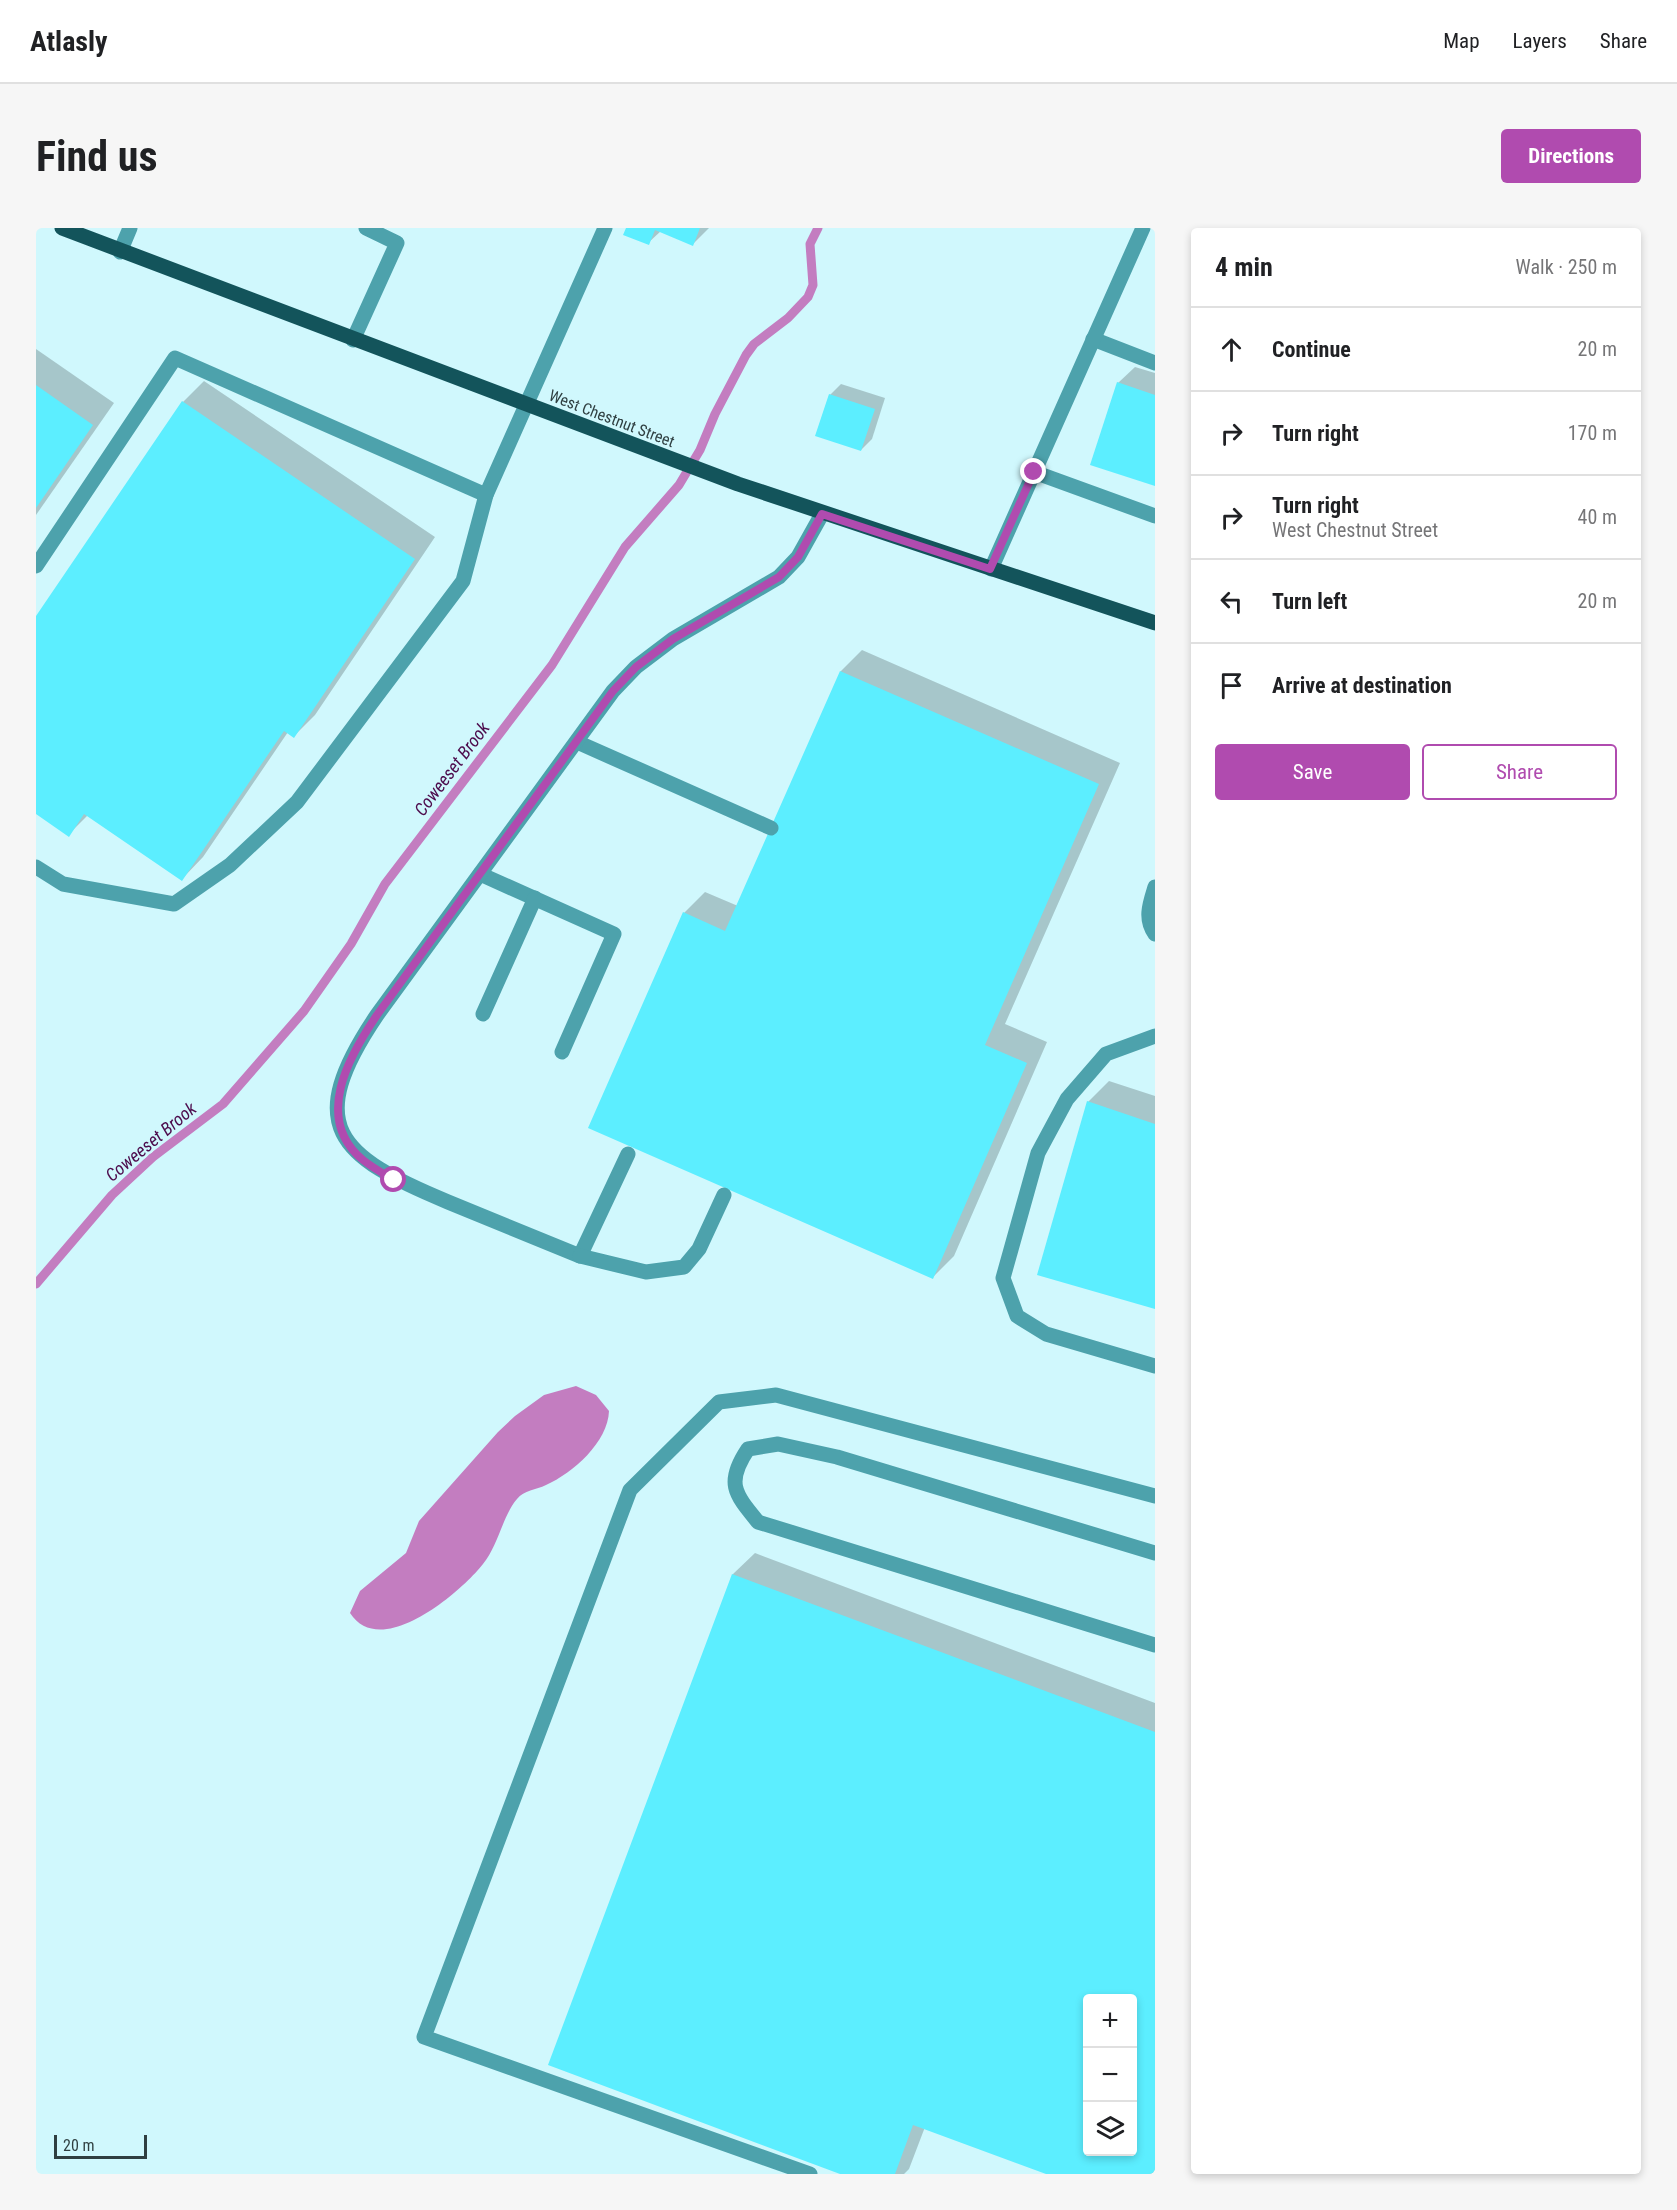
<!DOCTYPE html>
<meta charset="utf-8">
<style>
body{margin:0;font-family:"Roboto Condensed",sans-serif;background:#f6f6f6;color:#202124}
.controls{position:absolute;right:18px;bottom:18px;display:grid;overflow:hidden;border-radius:6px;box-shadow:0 3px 9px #0003}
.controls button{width:54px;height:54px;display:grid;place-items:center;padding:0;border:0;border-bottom:2px solid #e0e0e0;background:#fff;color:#202124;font:30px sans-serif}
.scale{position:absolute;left:18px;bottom:15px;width:93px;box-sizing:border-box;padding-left:6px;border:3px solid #2f3f41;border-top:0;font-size:16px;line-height:21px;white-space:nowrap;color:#2f3f41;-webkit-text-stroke:4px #d0f8fd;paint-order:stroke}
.stop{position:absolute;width:18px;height:18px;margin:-14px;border:4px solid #b04baf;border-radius:50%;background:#fff}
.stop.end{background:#b04baf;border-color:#fff;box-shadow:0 2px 6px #0008}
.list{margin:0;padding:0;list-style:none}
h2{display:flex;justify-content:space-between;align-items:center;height:78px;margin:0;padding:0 24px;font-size:26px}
h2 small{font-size:20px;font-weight:400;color:#757577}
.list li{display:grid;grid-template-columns:39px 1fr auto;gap:18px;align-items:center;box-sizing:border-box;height:84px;padding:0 24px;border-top:2px solid #e0e0e0}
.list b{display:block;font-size:22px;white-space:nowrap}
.list p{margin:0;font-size:20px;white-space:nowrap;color:#757577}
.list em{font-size:20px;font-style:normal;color:#757577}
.actions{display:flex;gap:12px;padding:18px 24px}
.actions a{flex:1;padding:14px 0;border:2px solid #b04baf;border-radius:6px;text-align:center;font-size:21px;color:#b04baf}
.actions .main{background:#b04baf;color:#fff}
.icon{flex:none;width:33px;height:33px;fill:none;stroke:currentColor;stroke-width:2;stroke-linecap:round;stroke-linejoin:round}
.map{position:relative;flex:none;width:1119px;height:1946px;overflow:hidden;border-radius:6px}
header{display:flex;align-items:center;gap:36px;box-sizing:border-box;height:84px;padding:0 30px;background:#fff;border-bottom:2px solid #e0e0e0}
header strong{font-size:28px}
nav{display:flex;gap:33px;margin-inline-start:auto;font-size:21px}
.intro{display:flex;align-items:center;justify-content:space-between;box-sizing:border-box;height:144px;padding:0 36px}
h1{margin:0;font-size:42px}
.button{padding:15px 27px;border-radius:6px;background:#b04baf;color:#fff;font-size:21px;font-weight:700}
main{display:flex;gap:36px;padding:0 36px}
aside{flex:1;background:#fff;border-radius:6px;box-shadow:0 3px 9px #0003}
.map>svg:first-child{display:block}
</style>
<header>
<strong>Atlasly</strong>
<nav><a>Map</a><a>Layers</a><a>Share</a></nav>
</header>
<div class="intro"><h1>Find us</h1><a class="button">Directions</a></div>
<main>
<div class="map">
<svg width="1119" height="1946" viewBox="0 0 1119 1946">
<rect width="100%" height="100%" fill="#d0f8fd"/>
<path fill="#c37dc0" d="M540 1158 560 1167 573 1183C572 1214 537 1245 510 1257 500 1262 488 1262 481 1271 467 1287 462 1318 447 1336 425 1364 345 1433 314 1385L324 1363 370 1325 383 1293 462 1204 479 1188 508 1167Z"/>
<g fill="#0003" fill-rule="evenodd">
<polygon points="592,0 673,0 657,16 625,3 612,15"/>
<polygon points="0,121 78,175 0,287"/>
<polygon points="1099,139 1119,145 1119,256 1082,155"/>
<polygon points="168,153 399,309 279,487 258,508 252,504 167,629 146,651 52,587 32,607 0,585 0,391 147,174"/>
<polygon points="805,156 849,170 836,211 825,222 794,167"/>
<polygon points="826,422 1084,535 969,796 1011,814 918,1028 897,1049 648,685 669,664 702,678 805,443"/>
<polygon points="1073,853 1119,868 1119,1079 1052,874"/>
<path d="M719 1325 1119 1475V1946H1014L889 1899 873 1941 868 1946H809L514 1836 697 1346ZM1052 1770H1096V1924H1052Z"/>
</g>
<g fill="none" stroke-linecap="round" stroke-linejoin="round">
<polyline stroke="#c37dc0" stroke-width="9" points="0,1056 76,967 117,929 187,876 268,783 315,716 349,656 516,437 589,319 643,257 664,222 679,186 710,127 718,116 752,90 772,69 777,57 774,16 782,0"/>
</g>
<g fill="#5ceeff" fill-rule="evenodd">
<polygon points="590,0 664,0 657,18 619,2 613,17 587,7"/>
<polygon points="1081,154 1119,167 1119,258 1054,237"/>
<polygon points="0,157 57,197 0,280"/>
<polygon points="793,166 839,181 825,223 779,208"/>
<polygon points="146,173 379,331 258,510 248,503 146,653 48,586 33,609 0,586 0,388"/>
<polygon points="804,443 1063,556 949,817 991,835 897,1051 552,900 647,684 689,703"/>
<polygon points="1051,873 1119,896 1119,1081 1001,1047"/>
<path d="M696 1346 1119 1504V1946H1010L877 1897 859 1946H804L512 1837ZM1052 1770H1096V1924H1052Z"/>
</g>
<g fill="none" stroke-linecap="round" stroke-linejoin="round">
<g stroke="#4da2ac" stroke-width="15">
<polyline points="84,24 94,0"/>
<polyline points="1057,111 1119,135"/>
<polyline points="317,112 361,15 330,0"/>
<polyline points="998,244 1119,288"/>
<polyline points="0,338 139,130 450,267"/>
<polyline points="955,341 1107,0"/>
<polyline points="541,514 735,600"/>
<polyline points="0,639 27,656 138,676 194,637 261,574 427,353 450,267 569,0"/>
<polyline points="444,646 578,706 526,824"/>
<path d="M1119 659C1114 675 1108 691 1119 706"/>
<polyline points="447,786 499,670"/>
<polyline points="1119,808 1070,826 1031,871 1002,925 967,1050 981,1088 1010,1106 1119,1138"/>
<path d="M592 926 544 1028C500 1010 456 992 412 974 301 928 266 898 341 787L577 463 600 439 637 411 743 349 762 329 786 286"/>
<polyline points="544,1028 610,1044 648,1039 663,1021 688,967"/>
<path d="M1119 1325 801 1229 742 1216 712 1221C689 1255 699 1266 722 1294L1119 1417"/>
<polyline points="774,1946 388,1809 594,1262 683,1174 740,1167 1119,1268"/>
</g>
<polyline stroke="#13545b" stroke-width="15" points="26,0 702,256 1119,395"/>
</g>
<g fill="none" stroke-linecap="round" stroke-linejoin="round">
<path stroke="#b04baf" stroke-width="8" d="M358 952C348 946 337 940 327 932 277 891 313 828 341 787L577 463 600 439 637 411 743 349 762 329 786 286 954 341 998 244"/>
</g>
<g text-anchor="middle" stroke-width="5" stroke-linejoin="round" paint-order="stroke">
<g font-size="16" fill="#2f3f41" stroke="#d0f8fd">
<text transform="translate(576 190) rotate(21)" y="6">West Chestnut Street</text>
</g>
<g font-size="18" font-style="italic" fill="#4d0c4d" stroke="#d0f8fd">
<text transform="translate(416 541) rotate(-53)" y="6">Coweeset Brook</text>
<text transform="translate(115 914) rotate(-40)" y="6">Coweeset Brook</text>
</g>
</g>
</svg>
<div class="controls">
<button>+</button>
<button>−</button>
<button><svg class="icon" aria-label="layers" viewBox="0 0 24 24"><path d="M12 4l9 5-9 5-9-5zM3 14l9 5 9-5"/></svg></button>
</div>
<div class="scale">20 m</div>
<div class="stop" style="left:358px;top:952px"></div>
<div class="stop end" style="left:998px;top:244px"></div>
</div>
<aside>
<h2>4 min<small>Walk · 250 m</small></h2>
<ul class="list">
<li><svg class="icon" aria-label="ahead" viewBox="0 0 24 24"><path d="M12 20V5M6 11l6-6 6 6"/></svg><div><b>Continue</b></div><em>20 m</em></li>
<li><svg class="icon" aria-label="right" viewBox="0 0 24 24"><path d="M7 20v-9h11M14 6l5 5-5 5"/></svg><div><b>Turn right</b></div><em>170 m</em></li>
<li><svg class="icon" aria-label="right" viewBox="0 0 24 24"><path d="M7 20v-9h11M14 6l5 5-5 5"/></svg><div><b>Turn right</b><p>West Chestnut Street</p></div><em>40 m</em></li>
<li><svg class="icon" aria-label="left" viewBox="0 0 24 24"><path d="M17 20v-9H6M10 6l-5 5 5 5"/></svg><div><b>Turn left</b></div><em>20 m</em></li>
<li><svg class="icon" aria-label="arrive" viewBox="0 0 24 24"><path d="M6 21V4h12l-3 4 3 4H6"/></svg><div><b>Arrive at destination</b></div></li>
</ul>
<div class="actions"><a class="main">Save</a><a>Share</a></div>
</aside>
</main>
